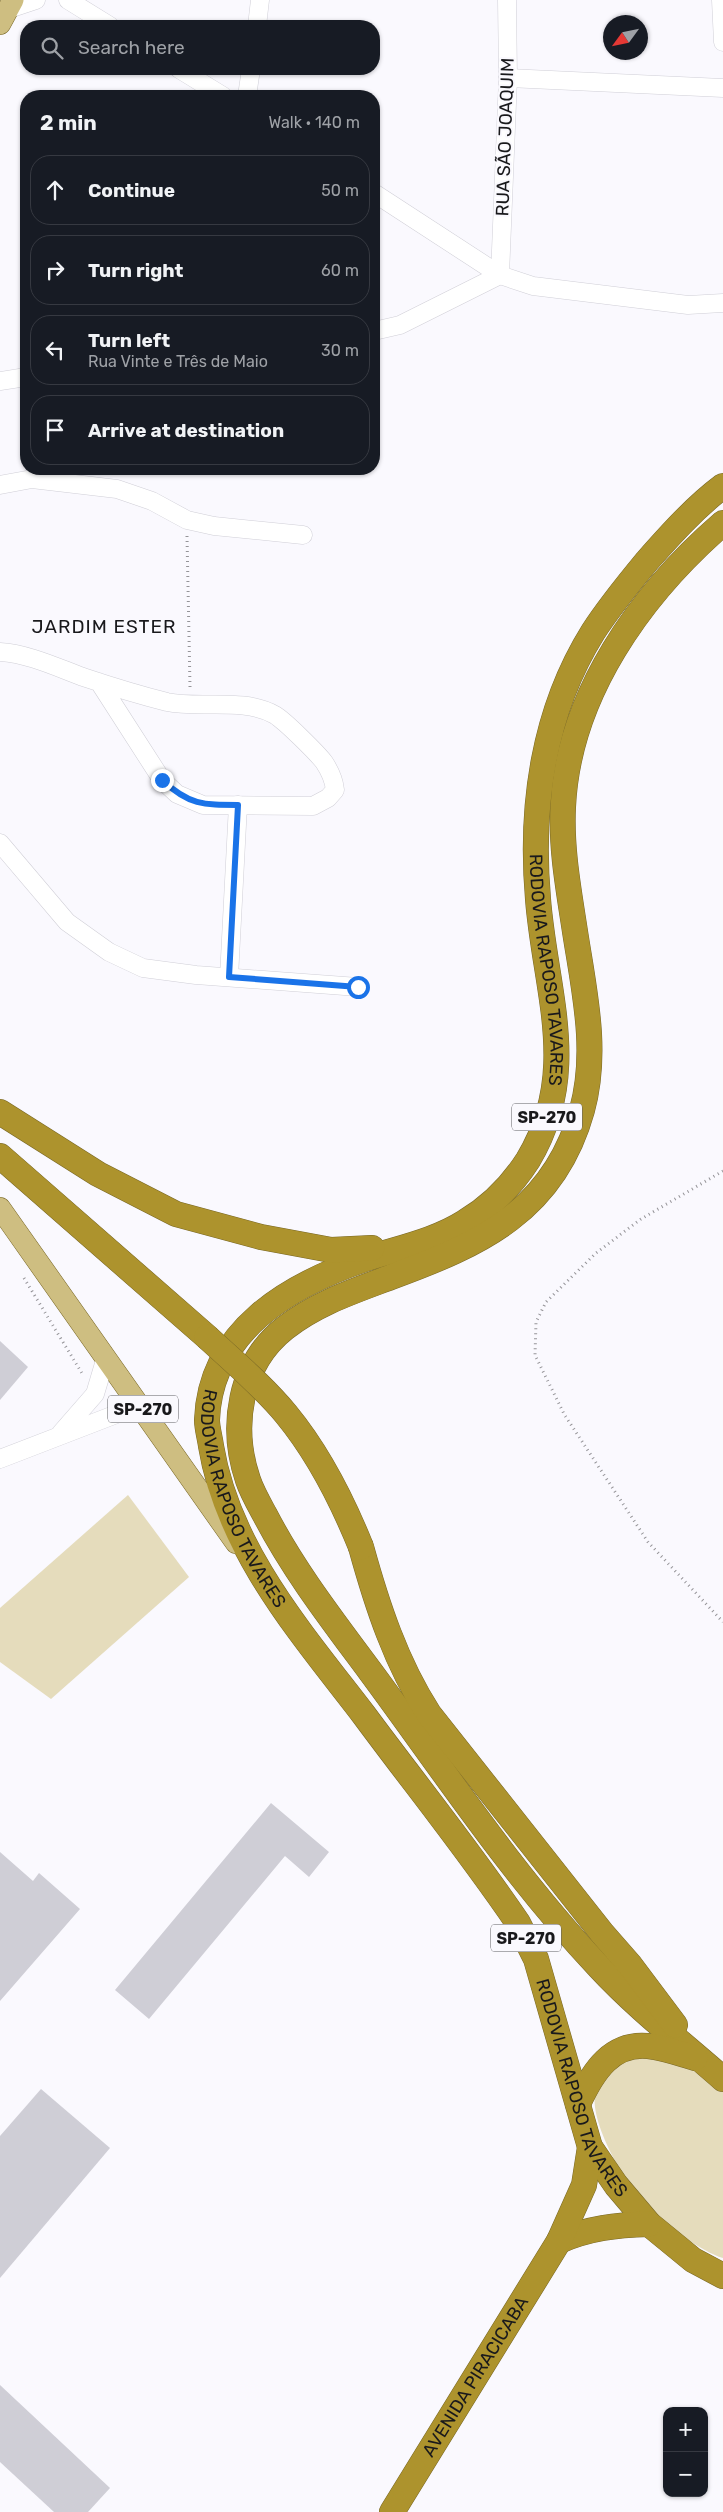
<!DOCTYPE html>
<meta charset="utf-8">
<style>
body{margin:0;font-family:Rubik,sans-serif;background:#20242c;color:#f1f3f6}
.controls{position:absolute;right:15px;bottom:15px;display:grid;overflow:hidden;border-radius:10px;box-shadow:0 1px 4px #0004}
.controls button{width:45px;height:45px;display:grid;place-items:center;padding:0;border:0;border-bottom:1px solid #363941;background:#171b24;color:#f1f3f6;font:25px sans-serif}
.compass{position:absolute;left:603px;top:15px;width:45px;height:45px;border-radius:50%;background:#171b24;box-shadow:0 1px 4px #0004;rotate:237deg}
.stop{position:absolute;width:15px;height:15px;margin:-11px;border:4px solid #1a73e8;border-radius:50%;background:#fff}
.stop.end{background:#1a73e8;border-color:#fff;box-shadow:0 1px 5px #0008}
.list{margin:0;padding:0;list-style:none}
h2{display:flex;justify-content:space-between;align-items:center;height:65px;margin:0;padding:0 20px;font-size:21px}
h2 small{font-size:16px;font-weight:400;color:#9ea1a6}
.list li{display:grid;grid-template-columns:32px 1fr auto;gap:15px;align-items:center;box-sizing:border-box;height:70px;margin:0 10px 10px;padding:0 10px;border:1px solid #363941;border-radius:20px}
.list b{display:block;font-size:19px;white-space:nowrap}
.list p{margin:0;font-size:16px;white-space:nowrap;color:#9ea1a6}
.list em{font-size:16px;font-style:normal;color:#9ea1a6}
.icon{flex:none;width:28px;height:28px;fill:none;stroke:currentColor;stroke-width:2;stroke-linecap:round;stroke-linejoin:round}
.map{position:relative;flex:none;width:723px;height:2512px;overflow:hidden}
.search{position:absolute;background:#171b24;box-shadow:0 1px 4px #0004;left:20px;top:20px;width:360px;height:55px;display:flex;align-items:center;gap:12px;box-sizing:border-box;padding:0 18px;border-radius:20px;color:#9ea1a6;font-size:19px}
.panel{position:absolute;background:#171b24;box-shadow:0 1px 4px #0004;left:20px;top:90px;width:360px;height:385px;border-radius:20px}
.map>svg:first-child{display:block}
</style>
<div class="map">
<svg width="723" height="2512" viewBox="0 0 723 2512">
<rect width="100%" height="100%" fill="#faf9fe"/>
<g fill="#e5dcbc">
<polygon points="128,1495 189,1577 51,1699 0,1662 0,1608"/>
<path d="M625 2057C669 2058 689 2063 723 2092V2258C702 2252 666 2225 650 2210 628 2189 590 2125 595 2094 597 2076 611 2066 625 2057Z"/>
</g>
<g fill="#cfced6">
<polygon points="0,1341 28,1367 0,1400"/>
<polygon points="271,1803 329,1852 309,1877 285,1856 149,2019 115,1990"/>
<polygon points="0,1852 33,1881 39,1873 80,1909 0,2001"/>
<polygon points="41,2089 110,2148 0,2278 0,2136"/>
<polygon points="0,2385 110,2488 88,2512 54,2512 0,2462"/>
</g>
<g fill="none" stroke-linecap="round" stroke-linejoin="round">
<defs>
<g id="minor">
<polyline points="68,0 110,26"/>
<polyline points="721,0 723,42"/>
<polyline points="9,9 36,0"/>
<polyline points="257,26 260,0"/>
<polyline points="179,69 223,96"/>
<polyline points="508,78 723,88"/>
<polyline points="247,96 251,69"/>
<polyline points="374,193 500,275 533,286 688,305 723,303"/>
<polyline points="500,275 508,78 507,0"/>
<polyline points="374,331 400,325 500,275"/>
<polyline points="0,381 26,377"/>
<polyline points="0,485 32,479 117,489 152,501 187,520 214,526 303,535"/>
<path d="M0 652C29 654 56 667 83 677 110 686 139 695 167 702 201 709 243 697 275 715 285 721 317 753 324 762 330 771 334 780 335 790L328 798 313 806 203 805 177 794 162 780 99 682"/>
<polyline points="0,843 67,922 109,952 143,968 196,975 358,987"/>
<polyline points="229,977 238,805"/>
<polyline points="61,1433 95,1394 106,1357"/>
<polyline points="0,1459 140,1405"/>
</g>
<g id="major">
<polyline points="0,24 13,0"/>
<polyline points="0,1208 236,1543"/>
</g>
<g id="highway">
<path id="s1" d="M723 486C695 507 670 535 647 561 628 584 609 607 593 632 543 712 530 807 538 899 545 991 581 1072 528 1160 512 1185 490 1207 465 1222 435 1241 399 1248 365 1259 290 1285 210 1330 207 1420 207 1428 210 1438 211 1446 228 1550 302 1634 364 1715 415 1784 470 1852 518 1923L536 1959 590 2147 616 2185 649 2224 693 2260 723 2276"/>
<path d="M723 523C641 594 568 695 563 807 561 847 568 886 574 925 583 986 599 1049 582 1110 554 1211 481 1244 391 1277 354 1291 317 1303 285 1328 239 1364 230 1427 248 1480 252 1492 259 1504 265 1515 294 1571 333 1621 370 1671 444 1771 513 1876 599 1967 637 2008 681 2042 723 2079"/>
<polyline points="0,1112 98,1174 176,1214 261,1237 331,1250 372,1248"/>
<polyline points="0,1156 207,1337"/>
<path d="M361 1547C377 1605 396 1663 429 1714L602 1933 630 1965 675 2025"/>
<path d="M578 2104C592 2073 612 2039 654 2047 667 2049 681 2054 695 2058"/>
<path d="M559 2241C589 2228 616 2225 649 2224"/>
<path id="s2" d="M392 2512 559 2241 584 2185 590 2147"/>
</g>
</defs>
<use href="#minor" stroke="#d0cfd7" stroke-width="19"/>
<use href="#major" stroke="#796827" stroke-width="22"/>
<use href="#highway" stroke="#796827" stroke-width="26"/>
<g stroke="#959498" stroke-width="3" stroke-dasharray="1 4" stroke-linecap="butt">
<polyline points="187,536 190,687"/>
<polyline points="723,1171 641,1219 596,1253 546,1302 536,1322 535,1355 564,1414 648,1542 723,1622"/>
<polyline points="24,1278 83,1375"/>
</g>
<use href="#minor" stroke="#fff" stroke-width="18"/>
<use href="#major" stroke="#cebe81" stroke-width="21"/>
<use href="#highway" stroke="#ad932d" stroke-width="25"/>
<defs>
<path id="highway-bridge" d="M207 1337C234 1362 263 1386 286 1414 319 1454 342 1500 361 1547"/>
</defs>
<use href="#highway-bridge" stroke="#796827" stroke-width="26" stroke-linecap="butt"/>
<use href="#highway-bridge" stroke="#ad932d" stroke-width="25"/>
</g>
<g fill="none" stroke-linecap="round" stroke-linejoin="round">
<path stroke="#1a73e8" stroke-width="6" d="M162 780C189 805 203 805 238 805L229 977 358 987"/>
</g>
<g text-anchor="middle" stroke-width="4" stroke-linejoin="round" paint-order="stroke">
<g fill="#faf9fe" stroke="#5c5c60" stroke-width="1">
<rect x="512" y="1103.5" width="70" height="27" rx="4"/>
<rect x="108" y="1395.5" width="70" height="27" rx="4"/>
<rect x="491" y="1924.5" width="70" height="27" rx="4"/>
</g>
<g font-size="16" font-weight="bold" fill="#19191c">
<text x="547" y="1123">SP-270</text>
<text x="143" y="1415">SP-270</text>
<text x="526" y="1944">SP-270</text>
</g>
<g font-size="18" fill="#19191c" stroke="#faf9fe">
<text transform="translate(505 137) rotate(-88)" y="6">RUA SÃO JOAQUIM</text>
<text dy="6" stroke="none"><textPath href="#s1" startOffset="545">RODOVIA RAPOSO TAVARES</textPath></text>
<text dy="6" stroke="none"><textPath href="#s1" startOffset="1264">RODOVIA RAPOSO TAVARES</textPath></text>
<text dy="6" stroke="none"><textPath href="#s1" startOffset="1954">RODOVIA RAPOSO TAVARES</textPath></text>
<text dy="6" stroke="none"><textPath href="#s2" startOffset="159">AVENIDA PIRACICABA</textPath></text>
</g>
<g font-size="19" letter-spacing="1" fill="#19191c" stroke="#faf9fe">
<text x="104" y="633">JARDIM ESTER</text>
</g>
</g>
</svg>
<div class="controls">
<button>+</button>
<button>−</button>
</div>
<svg class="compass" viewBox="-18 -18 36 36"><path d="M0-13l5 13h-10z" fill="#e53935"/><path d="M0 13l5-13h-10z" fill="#9ea1a6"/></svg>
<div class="stop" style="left:358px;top:987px"></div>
<div class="stop end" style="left:162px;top:780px"></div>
<div class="search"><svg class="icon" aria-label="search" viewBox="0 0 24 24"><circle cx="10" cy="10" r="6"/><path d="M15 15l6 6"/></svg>Search here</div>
<section class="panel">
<h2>2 min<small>Walk · 140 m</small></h2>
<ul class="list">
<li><svg class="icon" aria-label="ahead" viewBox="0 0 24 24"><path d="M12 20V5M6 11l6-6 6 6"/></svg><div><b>Continue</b></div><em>50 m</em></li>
<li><svg class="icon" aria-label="right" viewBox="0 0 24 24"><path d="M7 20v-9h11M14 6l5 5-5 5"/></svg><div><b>Turn right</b></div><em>60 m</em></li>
<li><svg class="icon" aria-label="left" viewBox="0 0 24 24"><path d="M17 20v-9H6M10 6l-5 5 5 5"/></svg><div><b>Turn left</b><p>Rua Vinte e Três de Maio</p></div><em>30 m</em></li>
<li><svg class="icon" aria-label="arrive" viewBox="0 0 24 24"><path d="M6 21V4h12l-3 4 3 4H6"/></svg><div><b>Arrive at destination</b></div></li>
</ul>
</section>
</div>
